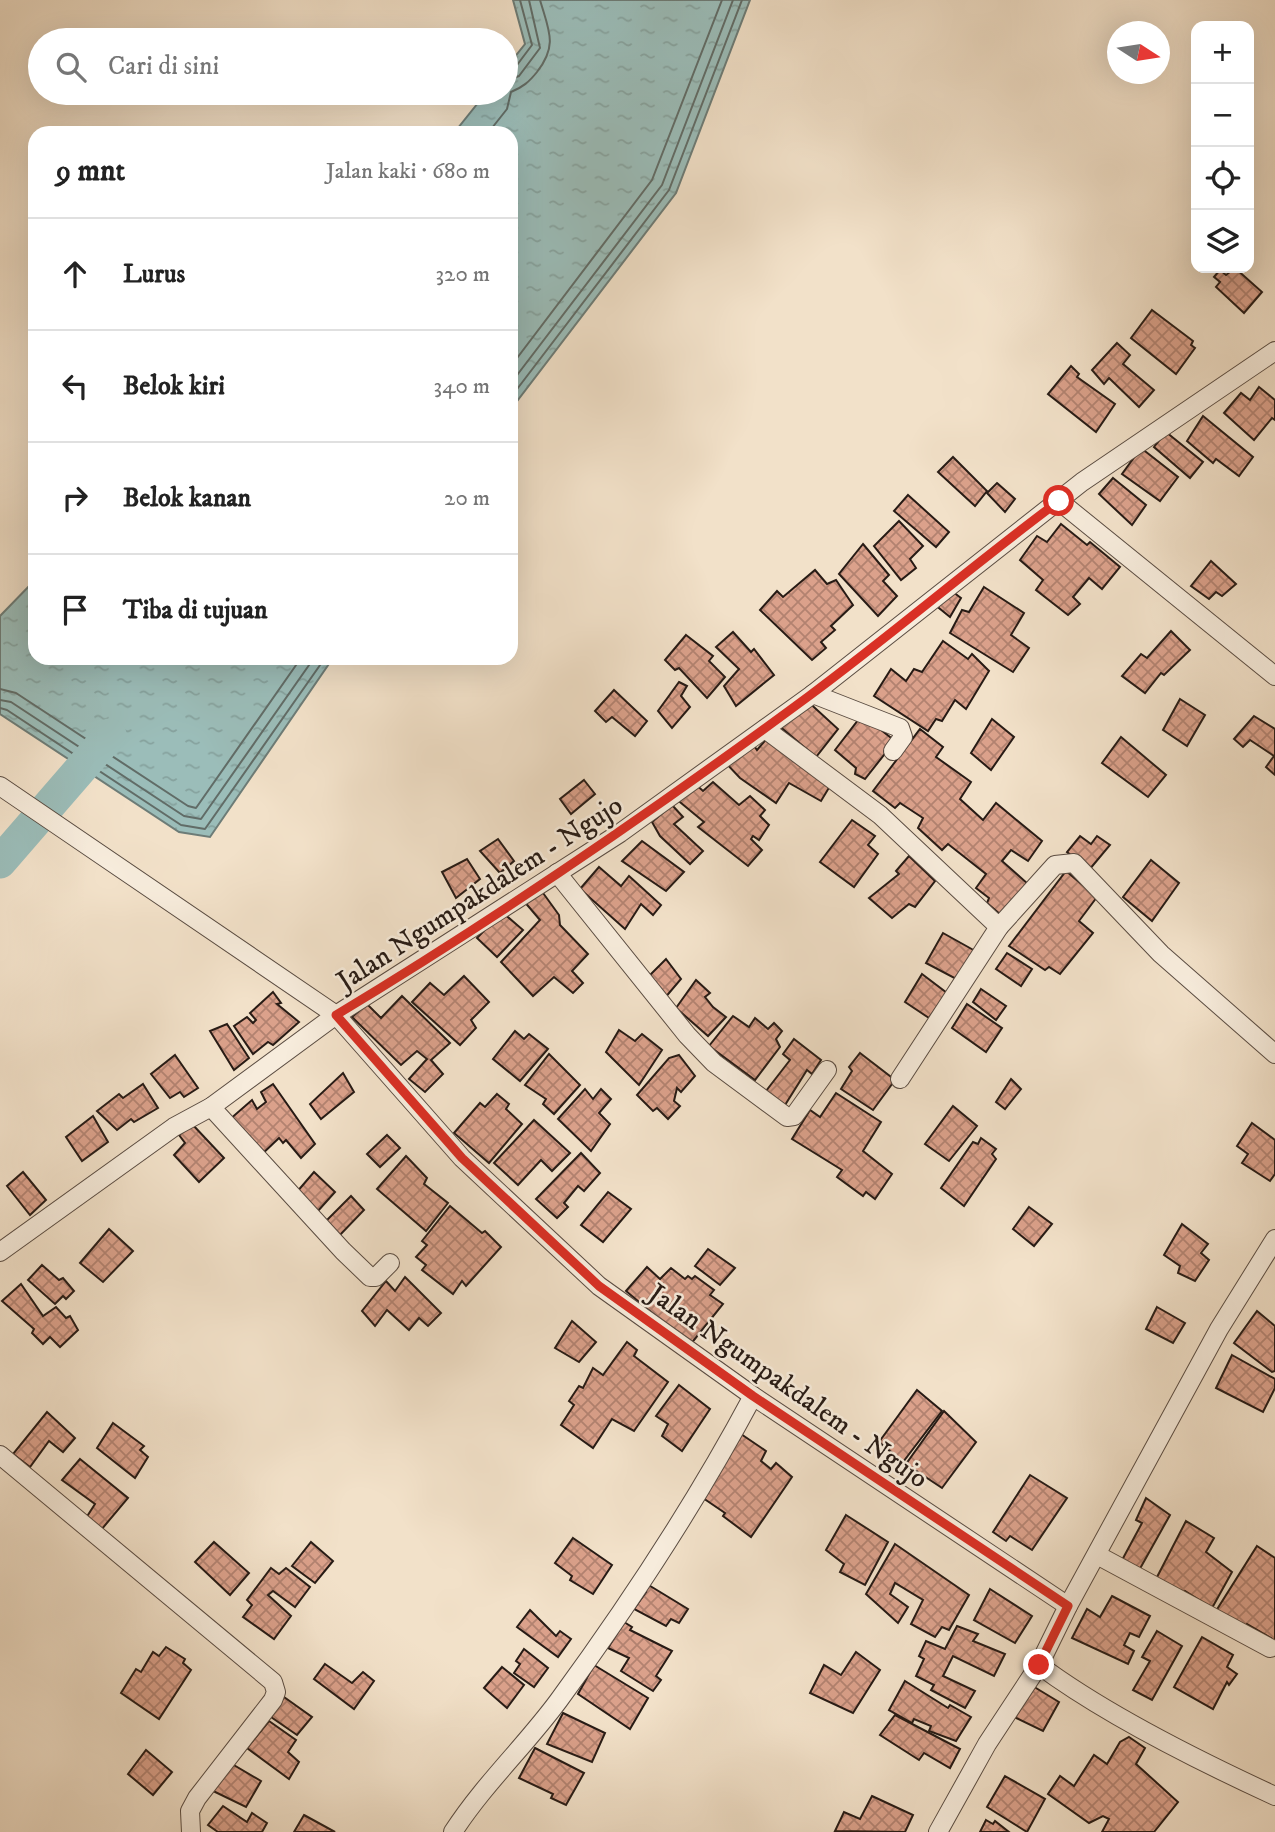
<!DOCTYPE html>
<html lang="id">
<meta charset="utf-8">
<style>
body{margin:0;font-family:"IM FELL DW Pica",serif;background:#f2f2f2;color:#222}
.controls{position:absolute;right:21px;top:21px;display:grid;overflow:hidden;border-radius:14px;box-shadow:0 7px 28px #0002}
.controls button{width:63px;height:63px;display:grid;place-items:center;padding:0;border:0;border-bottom:2px solid #e0e0e0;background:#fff;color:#222;font:35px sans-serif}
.compass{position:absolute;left:1107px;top:21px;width:63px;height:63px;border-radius:50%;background:#fff;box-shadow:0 7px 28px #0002;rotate:102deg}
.stop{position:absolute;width:21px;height:21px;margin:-16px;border:5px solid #d93025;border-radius:50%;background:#fff}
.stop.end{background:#d93025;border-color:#fff;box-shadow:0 2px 7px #0008}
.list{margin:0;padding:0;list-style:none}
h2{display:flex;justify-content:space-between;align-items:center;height:91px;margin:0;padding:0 28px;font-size:30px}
h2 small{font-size:23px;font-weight:400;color:#767676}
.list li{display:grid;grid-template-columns:46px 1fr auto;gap:21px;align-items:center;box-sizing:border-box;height:112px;padding:0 28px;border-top:2px solid #e0e0e0}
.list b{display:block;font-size:26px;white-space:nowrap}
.list em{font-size:23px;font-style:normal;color:#767676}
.icon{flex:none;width:38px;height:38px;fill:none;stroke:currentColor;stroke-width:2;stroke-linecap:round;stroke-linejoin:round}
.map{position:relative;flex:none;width:1275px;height:1832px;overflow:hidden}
.search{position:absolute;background:#fff;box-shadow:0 7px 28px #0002;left:28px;top:28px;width:490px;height:77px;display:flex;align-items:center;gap:18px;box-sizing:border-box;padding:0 24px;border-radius:38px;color:#767676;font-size:26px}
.panel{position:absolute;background:#fff;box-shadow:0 7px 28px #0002;left:28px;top:126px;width:490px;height:539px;border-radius:21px}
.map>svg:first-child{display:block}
</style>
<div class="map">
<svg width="1275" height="1832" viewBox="0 0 1275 1832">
<defs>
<pattern id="water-ripples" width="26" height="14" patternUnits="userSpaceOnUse" patternTransform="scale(1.75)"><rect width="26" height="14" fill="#9bbdb9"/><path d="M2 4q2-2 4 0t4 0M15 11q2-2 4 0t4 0" fill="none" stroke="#86a29e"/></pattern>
<pattern id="building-cross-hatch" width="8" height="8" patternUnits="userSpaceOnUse" patternTransform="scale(1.75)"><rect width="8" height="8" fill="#dba18b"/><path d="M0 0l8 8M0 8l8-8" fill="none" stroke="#b28270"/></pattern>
</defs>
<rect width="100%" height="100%" fill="#f2e1c9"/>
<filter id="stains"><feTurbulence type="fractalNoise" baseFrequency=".00286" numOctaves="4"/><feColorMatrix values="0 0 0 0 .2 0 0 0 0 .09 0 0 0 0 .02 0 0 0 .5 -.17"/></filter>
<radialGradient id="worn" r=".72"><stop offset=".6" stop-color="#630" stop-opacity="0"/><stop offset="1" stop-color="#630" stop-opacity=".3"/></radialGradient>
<g fill="url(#water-ripples)" stroke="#6d7c77" stroke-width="2">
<polygon points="513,0 750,0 676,193 511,409 511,133 454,133 486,93 506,93 506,68 525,44"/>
<polygon points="35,580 35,658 333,658 210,837 179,832 0,714 0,616"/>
</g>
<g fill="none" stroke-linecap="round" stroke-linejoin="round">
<g stroke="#616c67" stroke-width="2">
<polyline points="506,72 514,69 532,45 520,0"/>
<polyline points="506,81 519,76 540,48 529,0"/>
<path d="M488 133 507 109 511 92C523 87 529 82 537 72 558 45 549 31 540 0"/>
<polyline points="511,366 652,180 722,0"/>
<polyline points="511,383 662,185 733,0"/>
<polyline points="511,397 669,190 742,0"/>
<polyline points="0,689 16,693 188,806 196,808 301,658"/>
<polyline points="0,700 11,702 184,816 201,819 314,658"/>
<polyline points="0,708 7,710 181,825 205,829 325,658"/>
</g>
<polyline stroke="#9bbdb9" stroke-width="33" points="0,862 110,735"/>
</g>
<g fill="url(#building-cross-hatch)" stroke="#271b15" stroke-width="2">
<polygon points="1235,268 1262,292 1244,313 1216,287 1220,282 1214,277 1220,270 1226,275"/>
<polygon points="1152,310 1193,341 1191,345 1195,348 1176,374 1131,338"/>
<polygon points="1117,343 1130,355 1123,364 1154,390 1139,407 1109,378 1104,384 1092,370"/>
<polygon points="1071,366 1079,374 1077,377 1115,404 1096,432 1048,394"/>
<polygon points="1259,387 1275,400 1275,420 1272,418 1254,440 1224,413 1241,393 1250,400"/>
<polygon points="1203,416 1253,457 1239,476 1216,459 1213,463 1187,441"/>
<polygon points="1166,432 1203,462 1190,478 1154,447"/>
<polygon points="1141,448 1178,477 1160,501 1122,474"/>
<polygon points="953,457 987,491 975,506 938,472"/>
<polygon points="1113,478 1146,505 1132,525 1099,494"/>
<polygon points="997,483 1015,499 1005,512 987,493"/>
<polygon points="908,495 949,532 936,547 894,511"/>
<polygon points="899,521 923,546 910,559 916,568 901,580 874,546"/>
<polygon points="1061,524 1087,545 1090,542 1120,567 1102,589 1089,578 1073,597 1080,604 1068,615 1036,590 1043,580 1020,560 1037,536 1047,542"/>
<polygon points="863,544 889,575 883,581 897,596 878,616 839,574"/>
<polygon points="1211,561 1236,584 1222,596 1216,592 1209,599 1191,586"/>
<polygon points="815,570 827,584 836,580 853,605 831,626 835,630 821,642 826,648 812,660 760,610 777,591 783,597"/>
<polygon points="945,586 961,598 950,617 934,604"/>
<polygon points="984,587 1024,613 1011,635 1029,648 1013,672 950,633 962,610 969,612"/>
<polygon points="1171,631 1190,650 1164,675 1161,673 1145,693 1122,676 1141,654 1147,658"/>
<polygon points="733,632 751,652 754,649 774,675 736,706 724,686 739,669 716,647"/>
<polygon points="686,635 713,656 709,661 725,677 707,698 679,668 675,670 665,660"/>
<polygon points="943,641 968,659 972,654 989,671 966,709 955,700 942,721 936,719 928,731 874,696 891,669 906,681 914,669 922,672"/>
<polygon points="679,682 687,686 681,696 690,707 672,728 658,711"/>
<polygon points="614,690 647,721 635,736 612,717 606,722 595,711"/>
<polygon points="804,698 838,729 816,757 778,725"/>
<polygon points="1180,699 1205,715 1187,746 1163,730"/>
<polygon points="862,715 895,741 865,779 855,774 856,768 835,750"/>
<polygon points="1254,716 1275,729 1275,775 1266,767 1274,756 1250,740 1243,747 1234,739"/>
<polygon points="992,719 1014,737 991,770 971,753"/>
<polygon points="920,729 943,747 936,757 971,782 960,799 983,820 996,803 1042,841 1028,861 1011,850 1002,861 1028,884 1001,915 987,903 989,898 976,888 986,874 948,844 942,850 918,828 923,818 900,803 895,808 873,791"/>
<polygon points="768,737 830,786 821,801 789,783 776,803 740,778 723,760 750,740 757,750"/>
<polygon points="1121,737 1166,775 1148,797 1102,763"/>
<polygon points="584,780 595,794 571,814 560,799"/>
<polygon points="693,782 703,791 713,782 739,805 750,796 765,810 760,816 769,825 759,840 753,836 751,839 762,850 748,866 698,827 704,822 675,798"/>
<polygon points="672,805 683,817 674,824 703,851 690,864 660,836 652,822"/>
<polygon points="852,820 875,836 868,845 878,854 854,887 820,862"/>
<polygon points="1080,836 1091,844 1097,836 1110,845 1089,870 1067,852"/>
<polygon points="498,839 514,861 500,873 480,851"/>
<polygon points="642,841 684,872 666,891 622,861"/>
<polygon points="909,856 935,881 915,907 909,904 892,918 869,898 899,874 896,871"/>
<polygon points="467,859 480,879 456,898 442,872"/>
<polygon points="1151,860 1179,883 1152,921 1123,897"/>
<polygon points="599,867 621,886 629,876 661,905 653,915 641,904 625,929 580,889"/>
<polygon points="1066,871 1097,897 1079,921 1093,933 1060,974 1049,967 1045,970 1009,946"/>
<polygon points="538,886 559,915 560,925 588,954 572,971 583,983 573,993 554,977 533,996 501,962 540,920 523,900"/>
<polygon points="502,912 523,930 497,957 477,938"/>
<polygon points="943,933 977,952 960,981 926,963"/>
<polygon points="1007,953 1032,969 1021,986 996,969"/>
<polygon points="666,959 681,979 664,999 645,980"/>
<polygon points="922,974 947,993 929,1018 905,1002"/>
<polygon points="464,976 489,1002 471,1020 476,1028 460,1045 412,1002 430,983 444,995"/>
<polygon points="696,980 710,993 705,997 713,1007 726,1017 708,1036 676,1008"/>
<polygon points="981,989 1006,1006 996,1020 973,1002"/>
<polygon points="273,992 281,1003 277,1004 299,1022 273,1045 268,1042 253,1054 234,1026 247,1017 253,1023 256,1020 250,1013"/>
<polygon points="402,996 450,1043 431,1060 443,1074 425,1092 409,1079 427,1059 417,1051 401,1065 352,1017 367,1004 381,1018"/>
<polygon points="967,1004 1002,1028 986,1052 952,1028"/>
<polygon points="733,1016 749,1027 755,1018 768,1029 774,1023 782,1031 776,1039 780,1047 755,1080 709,1046"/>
<polygon points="227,1024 249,1058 234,1070 210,1031"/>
<polygon points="619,1030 635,1041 642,1034 662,1050 639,1085 606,1052"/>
<polygon points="515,1031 524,1039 529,1034 548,1049 520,1081 493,1059"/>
<polygon points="794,1039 821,1060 812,1074 807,1070 785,1105 766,1091 790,1060 783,1054"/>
<polygon points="860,1053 895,1080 873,1110 841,1089 852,1071 849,1067"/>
<polygon points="549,1054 580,1085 554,1114 543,1104 546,1099 525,1085"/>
<polygon points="175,1055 198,1088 184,1097 180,1092 170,1098 151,1074"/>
<polygon points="679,1055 695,1076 681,1092 677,1088 674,1101 680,1106 668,1119 657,1108 653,1111 637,1095 669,1058"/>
<polygon points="343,1073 354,1092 321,1119 310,1104"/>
<polygon points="1011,1079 1021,1089 1005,1109 996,1102"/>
<polygon points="143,1084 158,1108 134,1122 131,1119 117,1130 97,1111 119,1094 123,1098"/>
<polygon points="273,1084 315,1144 301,1158 286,1140 283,1143 279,1138 259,1157 229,1120 252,1100 257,1109 266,1102 261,1092"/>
<polygon points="585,1089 593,1099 601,1089 611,1099 599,1113 610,1124 591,1151 558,1119"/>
<polygon points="836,1093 881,1122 863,1151 892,1174 875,1199 866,1192 863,1196 837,1177 842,1170 792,1139 810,1110 820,1117"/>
<polygon points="497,1094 509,1104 506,1109 522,1124 489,1163 454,1133 480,1103 485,1107"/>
<polygon points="953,1106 977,1126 949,1161 925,1144"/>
<polygon points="93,1116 108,1142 82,1161 66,1137"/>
<polygon points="534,1120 570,1153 552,1171 541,1160 518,1185 494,1163"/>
<polygon points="1252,1123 1275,1140 1275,1174 1270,1181 1242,1163 1248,1154 1237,1146"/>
<polygon points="192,1124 224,1158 199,1182 174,1155 185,1143 179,1135"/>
<polygon points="387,1135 400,1148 380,1167 367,1154"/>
<polygon points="981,1138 996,1149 992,1154 996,1159 964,1206 941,1188 973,1142 978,1144"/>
<polygon points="581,1153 600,1173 584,1191 578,1186 564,1203 568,1207 557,1218 536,1199"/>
<polygon points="406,1156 427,1178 424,1184 448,1203 426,1231 377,1189"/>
<polygon points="23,1172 46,1200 30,1215 7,1186"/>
<polygon points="314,1172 335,1192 317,1212 296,1193"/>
<polygon points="608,1192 631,1209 603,1242 581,1225"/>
<polygon points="351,1196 364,1210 338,1237 325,1222"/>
<polygon points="450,1206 482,1233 485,1231 501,1247 466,1286 462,1281 453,1294 422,1270 426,1265 416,1257 427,1245 422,1241"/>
<polygon points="1029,1207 1052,1224 1034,1246 1013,1229"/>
<polygon points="1182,1224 1208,1244 1201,1253 1209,1260 1195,1281 1178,1273 1180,1266 1164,1255"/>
<polygon points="109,1229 133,1251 103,1282 80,1263"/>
<polygon points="708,1249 735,1268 720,1285 695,1266"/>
<polygon points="42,1265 59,1280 63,1278 74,1291 66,1299 63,1296 55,1304 28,1280"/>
<polygon points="647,1267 660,1279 671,1268 685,1279 688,1276 692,1279 695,1276 714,1290 710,1295 723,1304 690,1345 626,1291"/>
<polygon points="405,1277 441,1313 428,1326 419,1318 409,1330 387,1310 375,1326 362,1311 386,1281 395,1291"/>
<polygon points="21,1284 43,1316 56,1307 66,1318 70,1316 78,1330 60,1347 50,1337 43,1344 32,1333 34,1329 2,1301"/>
<polygon points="1157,1307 1185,1323 1173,1343 1146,1329"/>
<polygon points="1257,1311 1275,1326 1275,1371 1272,1372 1234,1343"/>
<polygon points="572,1321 596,1342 579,1362 555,1348"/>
<polygon points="627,1342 637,1350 634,1356 668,1382 634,1431 612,1419 593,1448 561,1425 574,1405 569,1401 579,1386 583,1388 593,1368 603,1375"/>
<polygon points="1232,1355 1275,1379 1275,1388 1263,1412 1216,1388"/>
<polygon points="679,1385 710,1409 682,1451 662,1436 668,1424 656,1416"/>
<polygon points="917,1390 942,1411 903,1462 879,1442"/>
<polygon points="944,1411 976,1442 942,1488 906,1464"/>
<polygon points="47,1412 75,1438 63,1452 49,1441 30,1467 13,1454"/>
<polygon points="113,1423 144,1446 140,1450 148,1457 135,1478 97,1448"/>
<polygon points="738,1432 766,1451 761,1461 771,1469 776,1463 792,1477 751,1537 723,1516 725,1513 700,1496"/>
<polygon points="80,1459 128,1498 101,1530 86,1518 95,1504 62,1480"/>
<polygon points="1030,1475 1067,1498 1032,1550 1010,1536 1006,1541 993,1532"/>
<polygon points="1146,1498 1170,1515 1137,1574 1121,1562 1142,1523 1136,1520"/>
<polygon points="846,1515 888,1542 865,1585 840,1572 844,1564 826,1550"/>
<polygon points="1186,1521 1214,1538 1206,1552 1232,1572 1212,1608 1185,1591 1180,1596 1155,1581"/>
<polygon points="573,1538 612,1565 593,1594 570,1580 572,1576 555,1563"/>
<polygon points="214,1542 249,1573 230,1595 195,1562"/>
<polygon points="311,1542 333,1561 315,1583 292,1566"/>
<polygon points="895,1544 969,1595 949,1630 942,1627 935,1637 911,1624 923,1600 895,1583 890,1594 908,1607 898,1623 866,1594"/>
<polygon points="1257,1546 1275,1558 1275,1645 1270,1641 1271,1638 1247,1624 1243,1629 1216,1611"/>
<polygon points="271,1568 279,1574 286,1568 310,1587 295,1607 273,1591 268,1595 291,1616 274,1639 243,1617 252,1605 247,1600"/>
<polygon points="642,1581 688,1609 679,1623 671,1619 666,1626 634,1609 646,1592 638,1587"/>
<polygon points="990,1589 1032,1616 1015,1643 974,1620"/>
<polygon points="1112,1596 1150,1616 1139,1637 1130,1633 1124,1645 1134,1651 1128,1664 1072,1638 1087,1609 1100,1617"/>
<polygon points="530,1610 556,1636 560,1631 571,1639 558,1657 517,1627"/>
<polygon points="624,1622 632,1627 630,1630 672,1651 656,1676 661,1680 653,1691 621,1671 629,1658 608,1648"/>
<polygon points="957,1626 978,1634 973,1641 1005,1654 994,1676 953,1656 943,1676 975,1691 965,1708 931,1690 934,1685 916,1676 924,1659 919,1656 926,1641 945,1649"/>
<polygon points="1157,1631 1182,1646 1152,1700 1133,1690 1150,1661 1142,1657"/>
<polygon points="1202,1637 1233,1655 1227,1667 1237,1674 1229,1685 1227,1682 1213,1709 1174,1687"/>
<polygon points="166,1647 185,1659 183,1663 191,1670 159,1719 121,1693 136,1669 141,1672 153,1652 159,1656"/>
<polygon points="524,1649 548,1668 534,1687 514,1673 520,1664 516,1661"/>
<polygon points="856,1652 880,1670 853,1713 810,1693 824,1665 841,1675"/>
<polygon points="325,1664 352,1683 363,1672 374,1681 354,1709 314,1679"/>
<polygon points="594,1665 648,1698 630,1729 578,1694"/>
<polygon points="502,1667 524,1685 507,1708 484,1688"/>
<polygon points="905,1681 948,1708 950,1705 971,1717 956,1741 929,1731 931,1726 914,1719 912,1723 889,1710"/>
<polygon points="1031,1685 1059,1702 1043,1731 1012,1716"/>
<polygon points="284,1697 312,1717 297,1735 271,1717"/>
<polygon points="563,1713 605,1733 592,1762 547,1744"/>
<polygon points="895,1715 960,1749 950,1768 924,1753 919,1760 880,1735"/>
<polygon points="269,1721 296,1740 288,1752 299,1762 289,1779 247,1748"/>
<polygon points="1129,1737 1145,1748 1136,1764 1178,1802 1154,1832 1102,1832 1109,1819 1103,1816 1089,1823 1048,1794 1060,1776 1074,1786 1094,1755 1107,1764 1120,1742"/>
<polygon points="535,1748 584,1773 566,1805 551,1798 553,1794 519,1778"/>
<polygon points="146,1750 172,1772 153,1795 128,1774"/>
<polygon points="227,1761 261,1781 246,1807 209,1789"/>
<polygon points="1005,1776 1045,1799 1027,1832 987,1807"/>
<polygon points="872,1796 913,1815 905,1832 835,1831 844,1812 860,1819"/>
<polygon points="223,1806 247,1822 252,1813 267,1823 262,1832 218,1832 208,1825"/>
<polygon points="304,1815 335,1832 294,1832"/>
<polygon points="986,1820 993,1824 995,1821 1009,1832 980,1832"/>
</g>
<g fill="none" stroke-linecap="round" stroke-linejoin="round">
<defs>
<g id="minor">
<polyline points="1059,501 1275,676"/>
<polyline points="813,694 900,728 903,737 893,751"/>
<polyline points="765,729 880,815 999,927 1055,865 1074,863 1161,954 1275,1054"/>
<path d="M0 786 336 1015 462 1158 599 1286 753 1396 1068 1606 1039 1665C1106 1715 1199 1761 1275 1796"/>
<polyline points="557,873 687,1035 714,1063 787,1117 794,1116 827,1070"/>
<polyline points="900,1079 999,927"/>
<polyline points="211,1107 343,1251 370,1277 376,1277 390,1263"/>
<polyline points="0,1252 174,1127 211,1107 336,1015 620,833 813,694 1082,482 1275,351"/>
<polyline points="0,1455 273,1682 276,1692 273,1700 197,1798 190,1811 191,1832"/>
<polyline points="1097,1555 1270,1648"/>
<polyline points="1068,1606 1219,1329 1275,1239"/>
<path d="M453 1832C484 1784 526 1745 559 1700 630 1603 697 1501 753 1396"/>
<polyline points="938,1832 987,1744 1039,1665"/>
</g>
</defs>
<use href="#minor" stroke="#5a4c42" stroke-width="20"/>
<use href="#minor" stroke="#f7ecdc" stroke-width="18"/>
</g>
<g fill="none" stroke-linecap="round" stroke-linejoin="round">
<path stroke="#d93025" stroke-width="9" d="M1039 1665 1068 1606 753 1396 599 1286 462 1158 336 1015C499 917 656 809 809 696 894 633 974 564 1059 501"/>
</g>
<g text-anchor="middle" stroke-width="5" stroke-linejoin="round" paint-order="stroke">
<g font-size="28" fill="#271b15" stroke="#f7ecdc">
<text transform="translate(479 892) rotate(-33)" y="10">Jalan Ngumpakdalem - Ngujo</text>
<text transform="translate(789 1385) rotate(35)" y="10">Jalan Ngumpakdalem - Ngujo</text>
</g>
</g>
<rect width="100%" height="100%" filter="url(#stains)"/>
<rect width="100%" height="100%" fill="url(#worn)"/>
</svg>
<div class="controls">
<button>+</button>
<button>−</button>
<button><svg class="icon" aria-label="locate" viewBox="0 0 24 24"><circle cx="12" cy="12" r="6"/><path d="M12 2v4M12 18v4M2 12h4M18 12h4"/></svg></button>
<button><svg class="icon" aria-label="layers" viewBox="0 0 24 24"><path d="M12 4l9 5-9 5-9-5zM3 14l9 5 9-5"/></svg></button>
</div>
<svg class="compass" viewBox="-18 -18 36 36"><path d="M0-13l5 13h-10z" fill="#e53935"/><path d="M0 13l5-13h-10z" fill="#767676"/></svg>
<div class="stop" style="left:1059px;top:501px"></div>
<div class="stop end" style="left:1039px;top:1665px"></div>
<div class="search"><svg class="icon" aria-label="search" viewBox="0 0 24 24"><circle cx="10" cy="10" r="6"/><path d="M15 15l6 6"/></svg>Cari di sini</div>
<section class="panel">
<h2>9 mnt<small>Jalan kaki · 680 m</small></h2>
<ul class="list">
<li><svg class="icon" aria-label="ahead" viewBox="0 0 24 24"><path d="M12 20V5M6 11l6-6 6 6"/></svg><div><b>Lurus</b></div><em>320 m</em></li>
<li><svg class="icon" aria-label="left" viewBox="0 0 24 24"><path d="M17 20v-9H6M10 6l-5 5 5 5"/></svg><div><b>Belok kiri</b></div><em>340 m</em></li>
<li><svg class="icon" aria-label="right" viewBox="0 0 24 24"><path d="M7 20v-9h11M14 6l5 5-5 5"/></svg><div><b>Belok kanan</b></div><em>20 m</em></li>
<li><svg class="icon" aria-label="arrive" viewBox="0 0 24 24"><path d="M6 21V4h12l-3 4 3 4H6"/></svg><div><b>Tiba di tujuan</b></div></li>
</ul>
</section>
</div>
